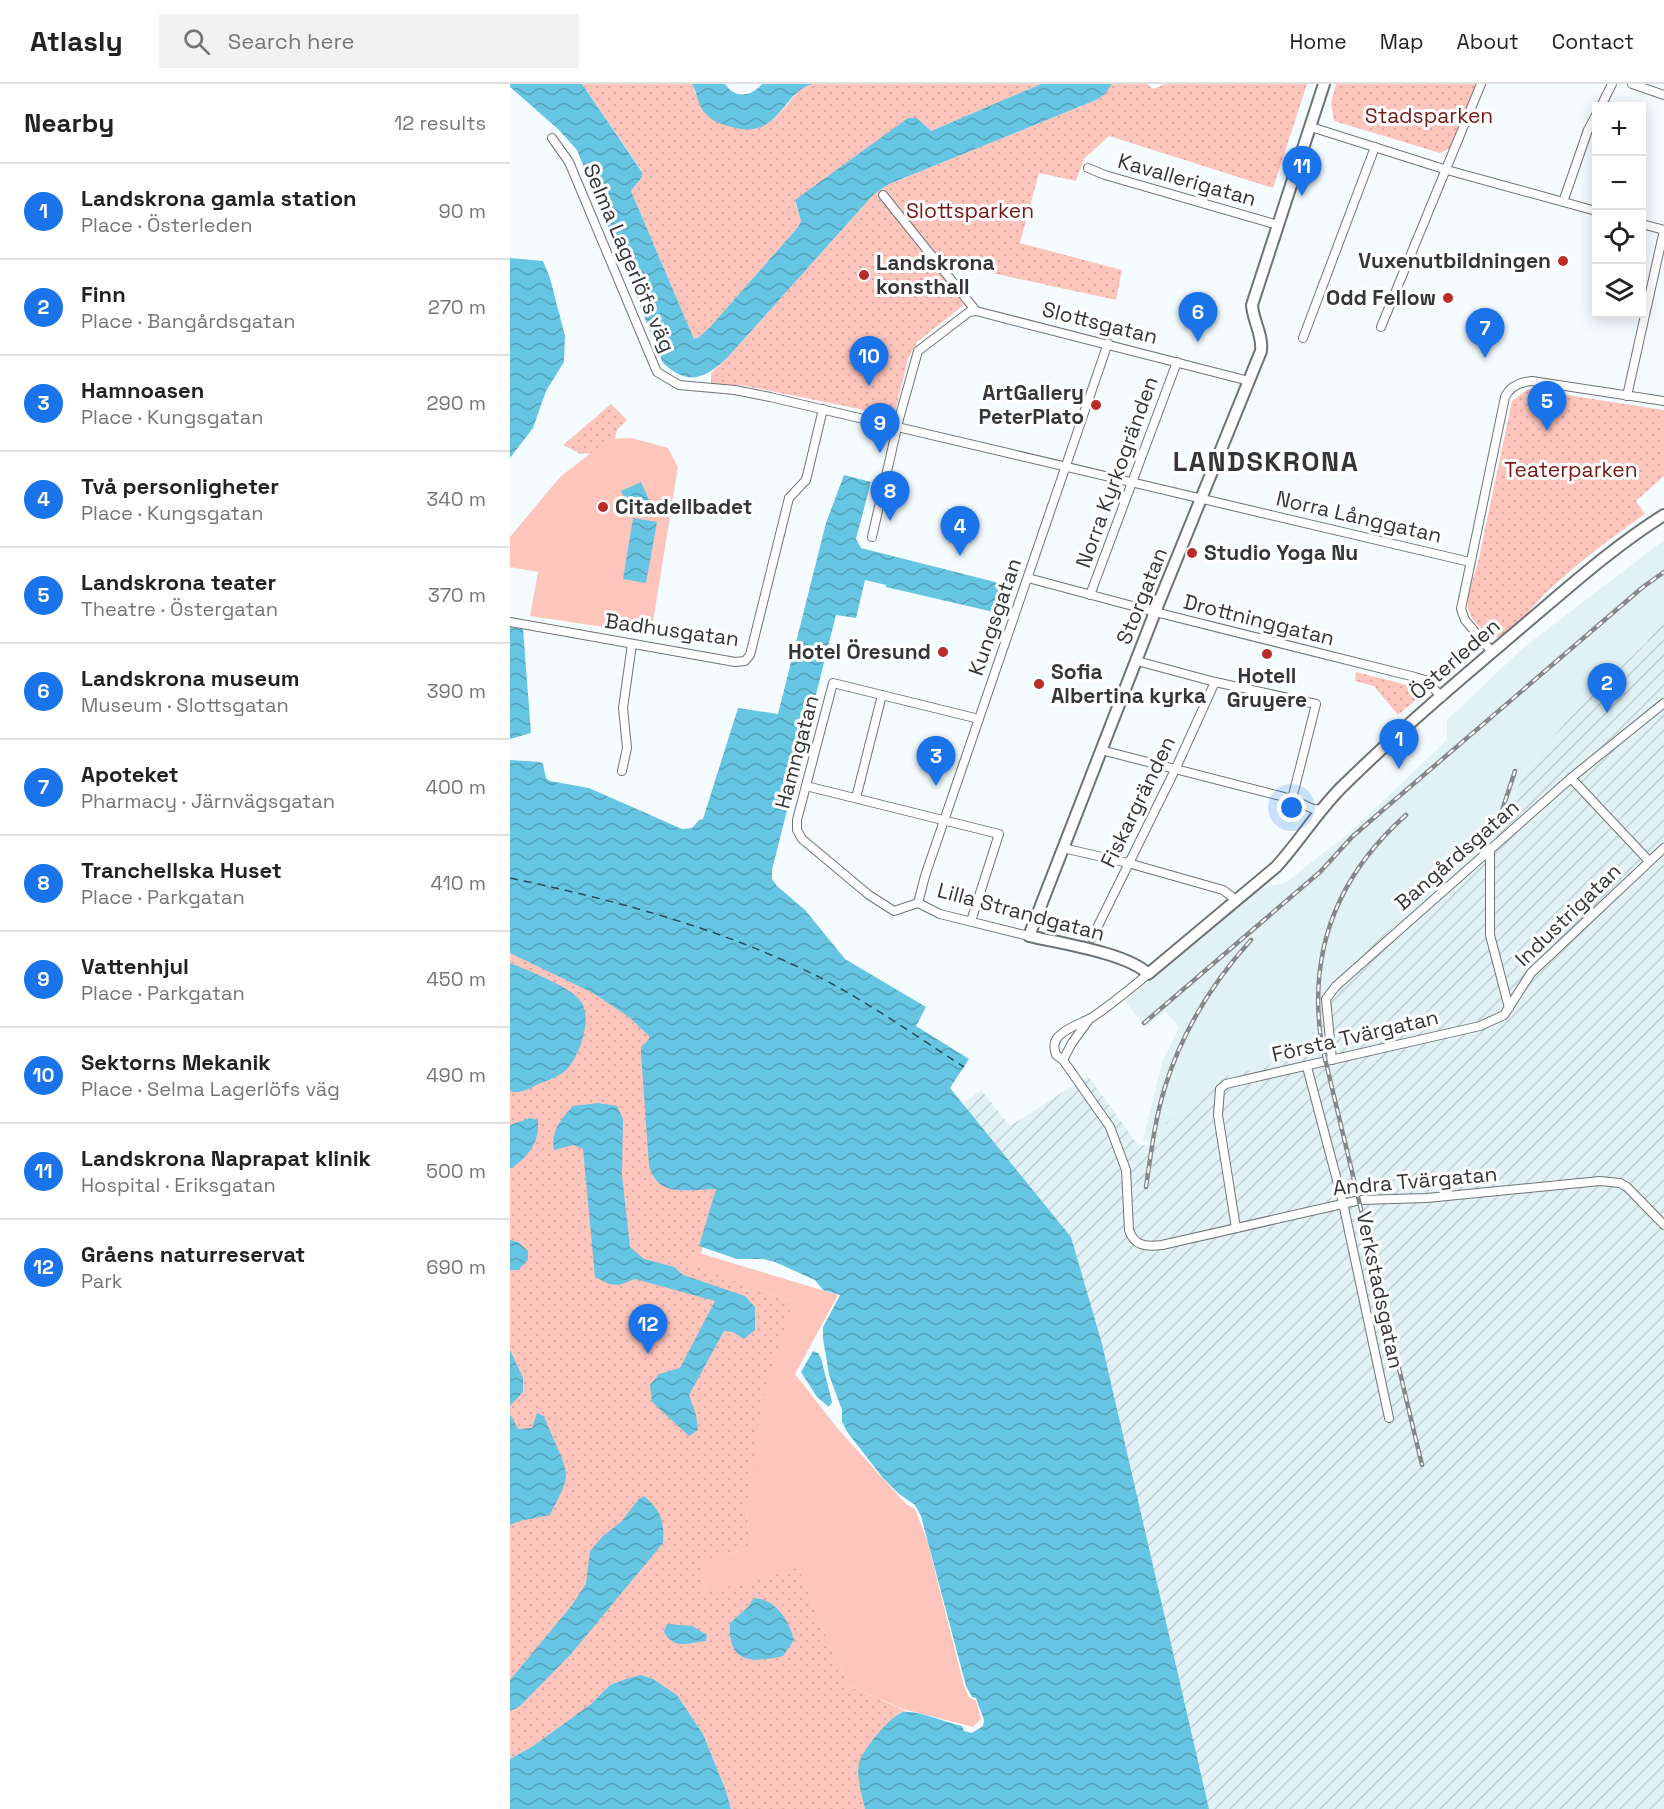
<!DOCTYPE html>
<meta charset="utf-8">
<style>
body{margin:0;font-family:"Space Grotesk",sans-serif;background:#f2f2f2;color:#222}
.controls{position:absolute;right:18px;top:18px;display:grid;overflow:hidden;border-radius:0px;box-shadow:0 3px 15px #0003}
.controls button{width:54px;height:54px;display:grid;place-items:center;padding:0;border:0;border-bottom:2px solid #e0e0e0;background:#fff;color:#222;font:30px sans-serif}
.you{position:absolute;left:782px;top:724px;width:21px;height:21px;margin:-15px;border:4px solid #fff;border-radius:50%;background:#1a73e8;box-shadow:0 0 0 9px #1a73e833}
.badge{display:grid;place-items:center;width:39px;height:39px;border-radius:50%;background:#1a73e8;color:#fff;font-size:20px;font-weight:700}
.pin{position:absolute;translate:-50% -50px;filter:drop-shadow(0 2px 3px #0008)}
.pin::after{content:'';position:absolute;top:32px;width:21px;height:18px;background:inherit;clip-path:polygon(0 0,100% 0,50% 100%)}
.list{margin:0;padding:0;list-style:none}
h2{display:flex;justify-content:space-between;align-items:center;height:78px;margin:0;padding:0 24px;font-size:26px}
h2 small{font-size:20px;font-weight:400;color:#767676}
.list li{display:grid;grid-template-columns:39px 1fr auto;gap:18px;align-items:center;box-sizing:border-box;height:96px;padding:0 24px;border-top:2px solid #e0e0e0}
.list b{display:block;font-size:22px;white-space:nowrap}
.list p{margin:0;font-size:20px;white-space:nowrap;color:#767676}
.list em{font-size:20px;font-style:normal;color:#767676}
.icon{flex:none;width:33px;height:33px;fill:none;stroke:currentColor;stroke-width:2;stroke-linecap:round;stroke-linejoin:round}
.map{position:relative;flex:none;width:1154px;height:1725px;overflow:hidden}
header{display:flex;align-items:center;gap:36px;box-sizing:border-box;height:84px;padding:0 30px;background:#fff;border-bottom:2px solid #e0e0e0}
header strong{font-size:28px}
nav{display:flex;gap:33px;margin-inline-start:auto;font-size:21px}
.search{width:420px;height:54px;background:#f2f2f2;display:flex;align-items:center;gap:15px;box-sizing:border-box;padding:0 21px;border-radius:0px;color:#767676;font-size:22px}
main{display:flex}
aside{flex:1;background:#fff}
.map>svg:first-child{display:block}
</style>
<header>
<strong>Atlasly</strong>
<div class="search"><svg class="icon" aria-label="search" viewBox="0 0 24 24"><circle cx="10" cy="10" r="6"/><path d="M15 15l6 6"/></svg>Search here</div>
<nav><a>Home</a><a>Map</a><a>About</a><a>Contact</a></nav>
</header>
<main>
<aside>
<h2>Nearby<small>12 results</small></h2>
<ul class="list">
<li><span class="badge">1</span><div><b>Landskrona gamla station</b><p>Place · Österleden</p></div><em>90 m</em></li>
<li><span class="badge">2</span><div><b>Finn</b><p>Place · Bangårdsgatan</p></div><em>270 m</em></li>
<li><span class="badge">3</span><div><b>Hamnoasen</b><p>Place · Kungsgatan</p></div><em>290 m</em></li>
<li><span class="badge">4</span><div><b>Två personligheter</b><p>Place · Kungsgatan</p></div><em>340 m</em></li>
<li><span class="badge">5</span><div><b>Landskrona teater</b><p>Theatre · Östergatan</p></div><em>370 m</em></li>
<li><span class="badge">6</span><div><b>Landskrona museum</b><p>Museum · Slottsgatan</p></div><em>390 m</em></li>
<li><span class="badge">7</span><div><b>Apoteket</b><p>Pharmacy · Järnvägsgatan</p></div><em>400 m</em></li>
<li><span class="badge">8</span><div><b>Tranchellska Huset</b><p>Place · Parkgatan</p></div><em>410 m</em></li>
<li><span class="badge">9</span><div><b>Vattenhjul</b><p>Place · Parkgatan</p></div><em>450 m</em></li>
<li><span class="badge">10</span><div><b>Sektorns Mekanik</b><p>Place · Selma Lagerlöfs väg</p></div><em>490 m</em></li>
<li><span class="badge">11</span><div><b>Landskrona Naprapat klinik</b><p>Hospital · Eriksgatan</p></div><em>500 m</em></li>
<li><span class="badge">12</span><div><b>Gråens naturreservat</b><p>Park</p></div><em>690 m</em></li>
</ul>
</aside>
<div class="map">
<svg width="1154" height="1725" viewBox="0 0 1154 1725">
<defs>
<pattern id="industrial-furrows" width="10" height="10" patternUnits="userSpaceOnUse" patternTransform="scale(1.5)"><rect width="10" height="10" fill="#e1f1f6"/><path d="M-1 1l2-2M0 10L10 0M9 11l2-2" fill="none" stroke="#c2cfd4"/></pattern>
<pattern id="grass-dots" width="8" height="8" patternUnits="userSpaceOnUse" patternTransform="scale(1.5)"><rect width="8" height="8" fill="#fec5bd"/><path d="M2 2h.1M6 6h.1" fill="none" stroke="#daaaa3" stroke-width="1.8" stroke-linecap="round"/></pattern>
<pattern id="water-waves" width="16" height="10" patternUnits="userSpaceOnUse" patternTransform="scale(1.5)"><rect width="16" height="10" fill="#66c5e2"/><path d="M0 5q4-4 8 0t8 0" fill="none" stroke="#55a1b8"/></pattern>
</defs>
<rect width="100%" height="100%" fill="#f5fcff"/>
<polygon fill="#e1f1f6" points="1154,456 1154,528 1136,559 1072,619 1015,686 985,757 918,814 814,966 710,994 649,1062 633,1056 653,975 669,943 655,927 636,943 615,918 636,899 750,804 775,799 839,749 937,656 937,636 1013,564"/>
<polygon fill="url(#industrial-furrows)" points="1154,528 1154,1725 699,1725 591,1261 561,1153 453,1020 471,1006 500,1042 578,992 628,1061 649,1062 656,1039 710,994 814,966 808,904 918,814 985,757 1015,686 1072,619 1136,559"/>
<g fill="url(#grass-dots)" fill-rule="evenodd">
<polygon points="72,0 182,0 186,11 248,43 267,32 293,2 303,0 531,0 421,47 407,34 285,118 291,137 288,143 200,243 187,255 184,255 121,107 129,97 132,87"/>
<polygon points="602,0 637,0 643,5 655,0 797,0 763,104 599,52 574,75 566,97 529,89 510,159 612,186 606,216 422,176 454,221 407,258 398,275 384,332 231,301 201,301 201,289 218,273 364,110 379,100 586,16"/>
<polygon points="826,0 967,0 941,64 930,69 824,37 821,19"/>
<path d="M1018 305 1154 326V392L1126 417 1135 430C1102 453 1069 478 1039 506 1022 521 1009 543 989 554 976 551 960 538 958 523 956 507 966 490 969 474 980 422 991 369 1002 317Z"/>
<polygon points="101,320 117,336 107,346 102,367 71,370 53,361"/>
<polygon points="846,588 897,601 913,610 888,631 864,602 845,597"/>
<path d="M0 867 105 918 144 955 209 1101 202 1131 187 1183 283 1218 236 1426 242 1463 218 1470 192 1486 195 1508 288 1483 312 1544 339 1602 396 1627 389 1629 371 1646 364 1657 350 1696 355 1725H221L216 1707 193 1650 167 1611 100 1601 81 1620 23 1662 0 1675ZM244 1514 227 1567 220 1539 238 1523Z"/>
</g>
<g fill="#fec5bd">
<polygon points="122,354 158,364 168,383 141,550 20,532 28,488 0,483 0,453 50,393 99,355"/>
<polygon points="186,1168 328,1211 285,1290 328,1345 396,1420 405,1425 417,1456 454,1602 459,1613 466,1617 471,1635 463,1643 393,1625 339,1602 312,1544 288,1484 195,1509 191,1478 242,1463 236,1426 252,1319 283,1218 180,1181"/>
</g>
<g fill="url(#water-waves)">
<path d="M0 0H72L132 88V93L121 107 184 255 188 254 200 243 288 143 291 137 285 116 398 34H407L421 47 531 0H602L595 10 586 16 379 100 364 110 218 273C196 294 179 303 153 279L67 66 48 45 0 3Z"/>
<path d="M182 0H215C225 15 241 13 252 0H303C272 7 271 54 225 44 214 41 203 38 196 30 187 21 188 10 182 0Z"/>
<polygon points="0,174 33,177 40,194 55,252 54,278 36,307 23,344 0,374"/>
<path d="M334 391 361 398 346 455 351 464 497 501 488 529 376 503V501L355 496 346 534 326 531 262 786V795L267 802 295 826 335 875 416 923 406 942 459 975 440 1004 561 1153 592 1260 699 1725H355C352 1711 346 1693 349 1679 351 1668 382 1629 394 1628 407 1626 437 1639 452 1642L454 1647 462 1649 473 1642 474 1636 466 1614 462 1613 456 1602 411 1432 405 1421 389 1410 373 1394 338 1349 332 1338V1326L319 1291 313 1254V1243L330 1211 313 1206 305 1196 265 1178 253 1175H227L189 1162 206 1105C179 1105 147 1115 139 1081L131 969V963L139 955V952L119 933 83 909 0 869V676L30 678 33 680 36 694 40 697 79 704 172 745 182 744 189 736 193 735 228 624 268 630 316 439Z"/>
<polygon points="131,398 139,416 120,425 111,407"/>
<polygon points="123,434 147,438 136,499 113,495"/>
<polygon points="0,543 13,545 21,649 0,655"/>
<path d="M0 879C17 886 64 904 72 919 82 937 69 974 55 987 47 994 35 997 26 1001 17 1006 9 1010 0 1007Z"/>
<path d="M88 1019 107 1022 113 1035 112 1091 120 1163 134 1175 164 1183 173 1191 235 1212 245 1223V1246L234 1255 223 1248 214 1247 179 1311 186 1331 188 1346 179 1352 142 1318 140 1301 149 1290 170 1284 205 1217 125 1195 109 1201 99 1200 85 1193 73 1065 63 1061 44 1066C40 1048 51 1035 63 1022Z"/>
<path d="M20 1034 28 1036C30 1058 18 1073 0 1085V1041Z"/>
<polygon points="0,1156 8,1158 18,1167 18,1176 8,1186 0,1186"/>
<polygon points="0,1266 13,1294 13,1308 0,1322"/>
<polygon points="303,1267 308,1269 311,1274 322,1318 319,1323 307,1313 291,1288"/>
<path d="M27 1329 34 1332C39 1348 56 1377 56 1391 57 1400 44 1422 40 1431L9 1437 0 1441V1330L8 1345 22 1344Z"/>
<path d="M134 1412C152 1428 154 1436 153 1459L61 1570 9 1623 0 1627V1596L62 1521 76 1500 80 1467 93 1452 111 1438 128 1416Z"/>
<path d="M244 1514C266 1515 279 1537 284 1556L273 1572C243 1579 217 1580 220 1539L238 1523Z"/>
<path d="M157 1540 182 1542 197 1551 196 1557C178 1559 164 1566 154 1548Z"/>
<polygon points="131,1591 143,1595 167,1611 193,1650 216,1707 221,1725 0,1725 0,1675 23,1662 81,1620 100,1601 119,1594"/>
</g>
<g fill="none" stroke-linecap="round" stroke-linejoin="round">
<path stroke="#244e5b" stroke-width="1.5" stroke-dasharray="8 6" stroke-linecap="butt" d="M0 794C105 816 210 844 307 892 358 918 406 952 454 983"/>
<defs>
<g id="street">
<polyline points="1122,0 1154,11"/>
<polyline points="1091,22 1102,0"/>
<polyline points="801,43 937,86 1086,127"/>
<polyline points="42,54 59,78 147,288 169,301 225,306 260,313 960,478"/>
<polyline points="578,84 595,91 768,141"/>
<polyline points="373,111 466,227"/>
<polyline points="1053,118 1078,46 1086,31"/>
<polyline points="1132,140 1154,146"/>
<polyline points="871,243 971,0"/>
<polyline points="793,254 865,63"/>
<polyline points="1117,312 1154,146"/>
<polyline points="362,453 389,335 408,267 459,228 466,227 739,297"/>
<polyline points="518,494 645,528 905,593 915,596 932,613"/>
<polyline points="580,511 667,278"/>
<polyline points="0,538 225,578 235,577 240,571 279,414 296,396 313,325"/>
<path d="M982 568 955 536 951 525 995 313C1000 302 1010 298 1022 297L1154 317"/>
<polyline points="627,577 705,598 806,620 782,715"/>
<polyline points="469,635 323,599 287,736 287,746 292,755 359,811 384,827 408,819 430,830 519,852"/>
<polyline points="591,666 782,715 803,725 811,726"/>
<polyline points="112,687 117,664 113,624 122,560"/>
<polyline points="1061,694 1139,777"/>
<polyline points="296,702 489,750 461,837"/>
<polyline points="346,714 372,611"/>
<polyline points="553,764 618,779 713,806 726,816"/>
<polyline points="980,766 980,851 999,924"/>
<polyline points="408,819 415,792 598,259"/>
<polyline points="582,854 665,686 705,598"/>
<path d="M638 890C620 905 601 921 581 934 570 940 557 943 548 953 543 959 544 964 546 971L553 976 600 1043 616 1086 619 1146C624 1162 636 1163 652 1161L850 1116 917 1114 1090 1097 1110 1099 1117 1103 1154 1141"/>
<polyline points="553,976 562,959 578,937"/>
<polyline points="822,976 816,915 826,902 1061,694 1154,619"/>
<polyline points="797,983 833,1119 879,1334"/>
<polyline points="726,1144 708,1031 710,1005 716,1000 970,942 994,931 1021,889 1154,764"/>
</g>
<path id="secondary" d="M814 0 742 221C743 237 753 251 751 267L645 528 519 852C548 859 618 869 638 890L766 783C791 756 809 724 836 699 892 644 954 592 1014 541 1059 503 1103 463 1154 431"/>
</defs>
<use href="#street" stroke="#6e7476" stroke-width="10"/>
<use href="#secondary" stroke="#6e7476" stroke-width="14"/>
<use href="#street" stroke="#fff" stroke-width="8"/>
<use href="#secondary" stroke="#fff" stroke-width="10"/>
<defs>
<g id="rail">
<path d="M896 731C826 793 797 870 812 962L912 1381"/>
<polyline points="986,745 1005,687"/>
<polyline points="634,939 810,788 842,753 866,732 1133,503 1154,488"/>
<path d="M636 1103C641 1069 645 1035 655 1003 672 948 703 898 741 856"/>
</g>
</defs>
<use href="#rail" stroke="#84888a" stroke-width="4.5"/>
<use href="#rail" stroke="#fff" stroke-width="2" stroke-dasharray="7" stroke-linecap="butt"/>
</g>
<g fill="#ba2c27" stroke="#fff" stroke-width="2">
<circle cx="1053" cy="177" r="6"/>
<circle cx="354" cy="191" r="6"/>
<circle cx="938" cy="214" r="6"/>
<circle cx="586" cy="321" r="6"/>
<circle cx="93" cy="423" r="6"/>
<circle cx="682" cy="469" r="6"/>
<circle cx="433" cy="568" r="6"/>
<circle cx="757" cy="570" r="6"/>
<circle cx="529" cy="600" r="6"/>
</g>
<g text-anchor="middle" stroke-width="6" stroke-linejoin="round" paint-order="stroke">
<g font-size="21" fill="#751714" stroke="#fff">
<text x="919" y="39">Stadsparken</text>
<text x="460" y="134">Slottsparken</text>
<text x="1061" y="393">Teaterparken</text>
</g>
<g font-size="21" fill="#343637" stroke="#fff">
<text transform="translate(677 96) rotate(16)" y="7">Kavallerigatan</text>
<text transform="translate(119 174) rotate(67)" y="7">Selma Lagerlöfs väg</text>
<text transform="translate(590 239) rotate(14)" y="7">Slottsgatan</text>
<text transform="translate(607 388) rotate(-70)" y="7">Norra Kyrkogränden</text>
<text transform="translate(849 433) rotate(13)" y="7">Norra Långgatan</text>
<text transform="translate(632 512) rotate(-68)" y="7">Storgatan</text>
<text transform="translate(485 533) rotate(-71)" y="7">Kungsgatan</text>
<text transform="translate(749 536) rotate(14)" y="7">Drottninggatan</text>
<text transform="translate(162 546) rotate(8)" y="7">Badhusgatan</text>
<text transform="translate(945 575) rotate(-41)" y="7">Österleden</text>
<text transform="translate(287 668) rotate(-75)" y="7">Hamngatan</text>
<text transform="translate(628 718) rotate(-64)" y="7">Fiskargränden</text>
<text transform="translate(947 771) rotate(-41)" y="7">Bangårdsgatan</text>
<text transform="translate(511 828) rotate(15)" y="7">Lilla Strandgatan</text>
<text transform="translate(1058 831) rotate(-44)" y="7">Industrigatan</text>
<text transform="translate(845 952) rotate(-13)" y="7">Första Tvärgatan</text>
<text transform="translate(905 1097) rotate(-5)" y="7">Andra Tvärgatan</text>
<text transform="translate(870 1206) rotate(78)" y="7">Verkstadsgatan</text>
</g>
<g font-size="21" font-weight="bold" fill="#343637" stroke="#fff" text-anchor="end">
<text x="1041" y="184">Vuxenutbildningen</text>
<text x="366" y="186" text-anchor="start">Landskrona<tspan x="366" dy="24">konsthall</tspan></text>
<text x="926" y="221">Odd Fellow</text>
<text x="574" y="316">ArtGallery<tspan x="574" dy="24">PeterPlato</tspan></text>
<text x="105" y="430" text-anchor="start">Citadellbadet</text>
<text x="694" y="476" text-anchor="start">Studio Yoga Nu</text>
<text x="421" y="575">Hotel Öresund</text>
<text x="541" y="595" text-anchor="start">Sofia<tspan x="541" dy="24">Albertina kyrka</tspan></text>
<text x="757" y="599" text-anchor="middle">Hotell<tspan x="757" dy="24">Gruyere</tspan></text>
</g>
<g font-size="27" font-weight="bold" letter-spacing="1.5" fill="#343637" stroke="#fff">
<text x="756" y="387">LANDSKRONA</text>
</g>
</g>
</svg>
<div class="controls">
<button>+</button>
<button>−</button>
<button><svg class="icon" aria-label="locate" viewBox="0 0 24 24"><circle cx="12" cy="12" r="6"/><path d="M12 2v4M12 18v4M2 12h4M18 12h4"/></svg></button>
<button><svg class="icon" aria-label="layers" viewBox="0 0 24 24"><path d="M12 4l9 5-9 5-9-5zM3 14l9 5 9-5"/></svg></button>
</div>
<div class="you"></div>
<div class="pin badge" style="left:889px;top:685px">1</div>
<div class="pin badge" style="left:1097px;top:629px">2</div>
<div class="pin badge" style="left:426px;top:702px">3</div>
<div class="pin badge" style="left:450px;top:472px">4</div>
<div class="pin badge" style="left:1037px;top:347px">5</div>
<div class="pin badge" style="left:688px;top:258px">6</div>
<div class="pin badge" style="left:975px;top:274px">7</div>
<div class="pin badge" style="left:380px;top:437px">8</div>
<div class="pin badge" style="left:370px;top:369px">9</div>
<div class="pin badge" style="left:359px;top:302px">10</div>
<div class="pin badge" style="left:792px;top:112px">11</div>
<div class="pin badge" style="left:138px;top:1270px">12</div>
</div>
</main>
